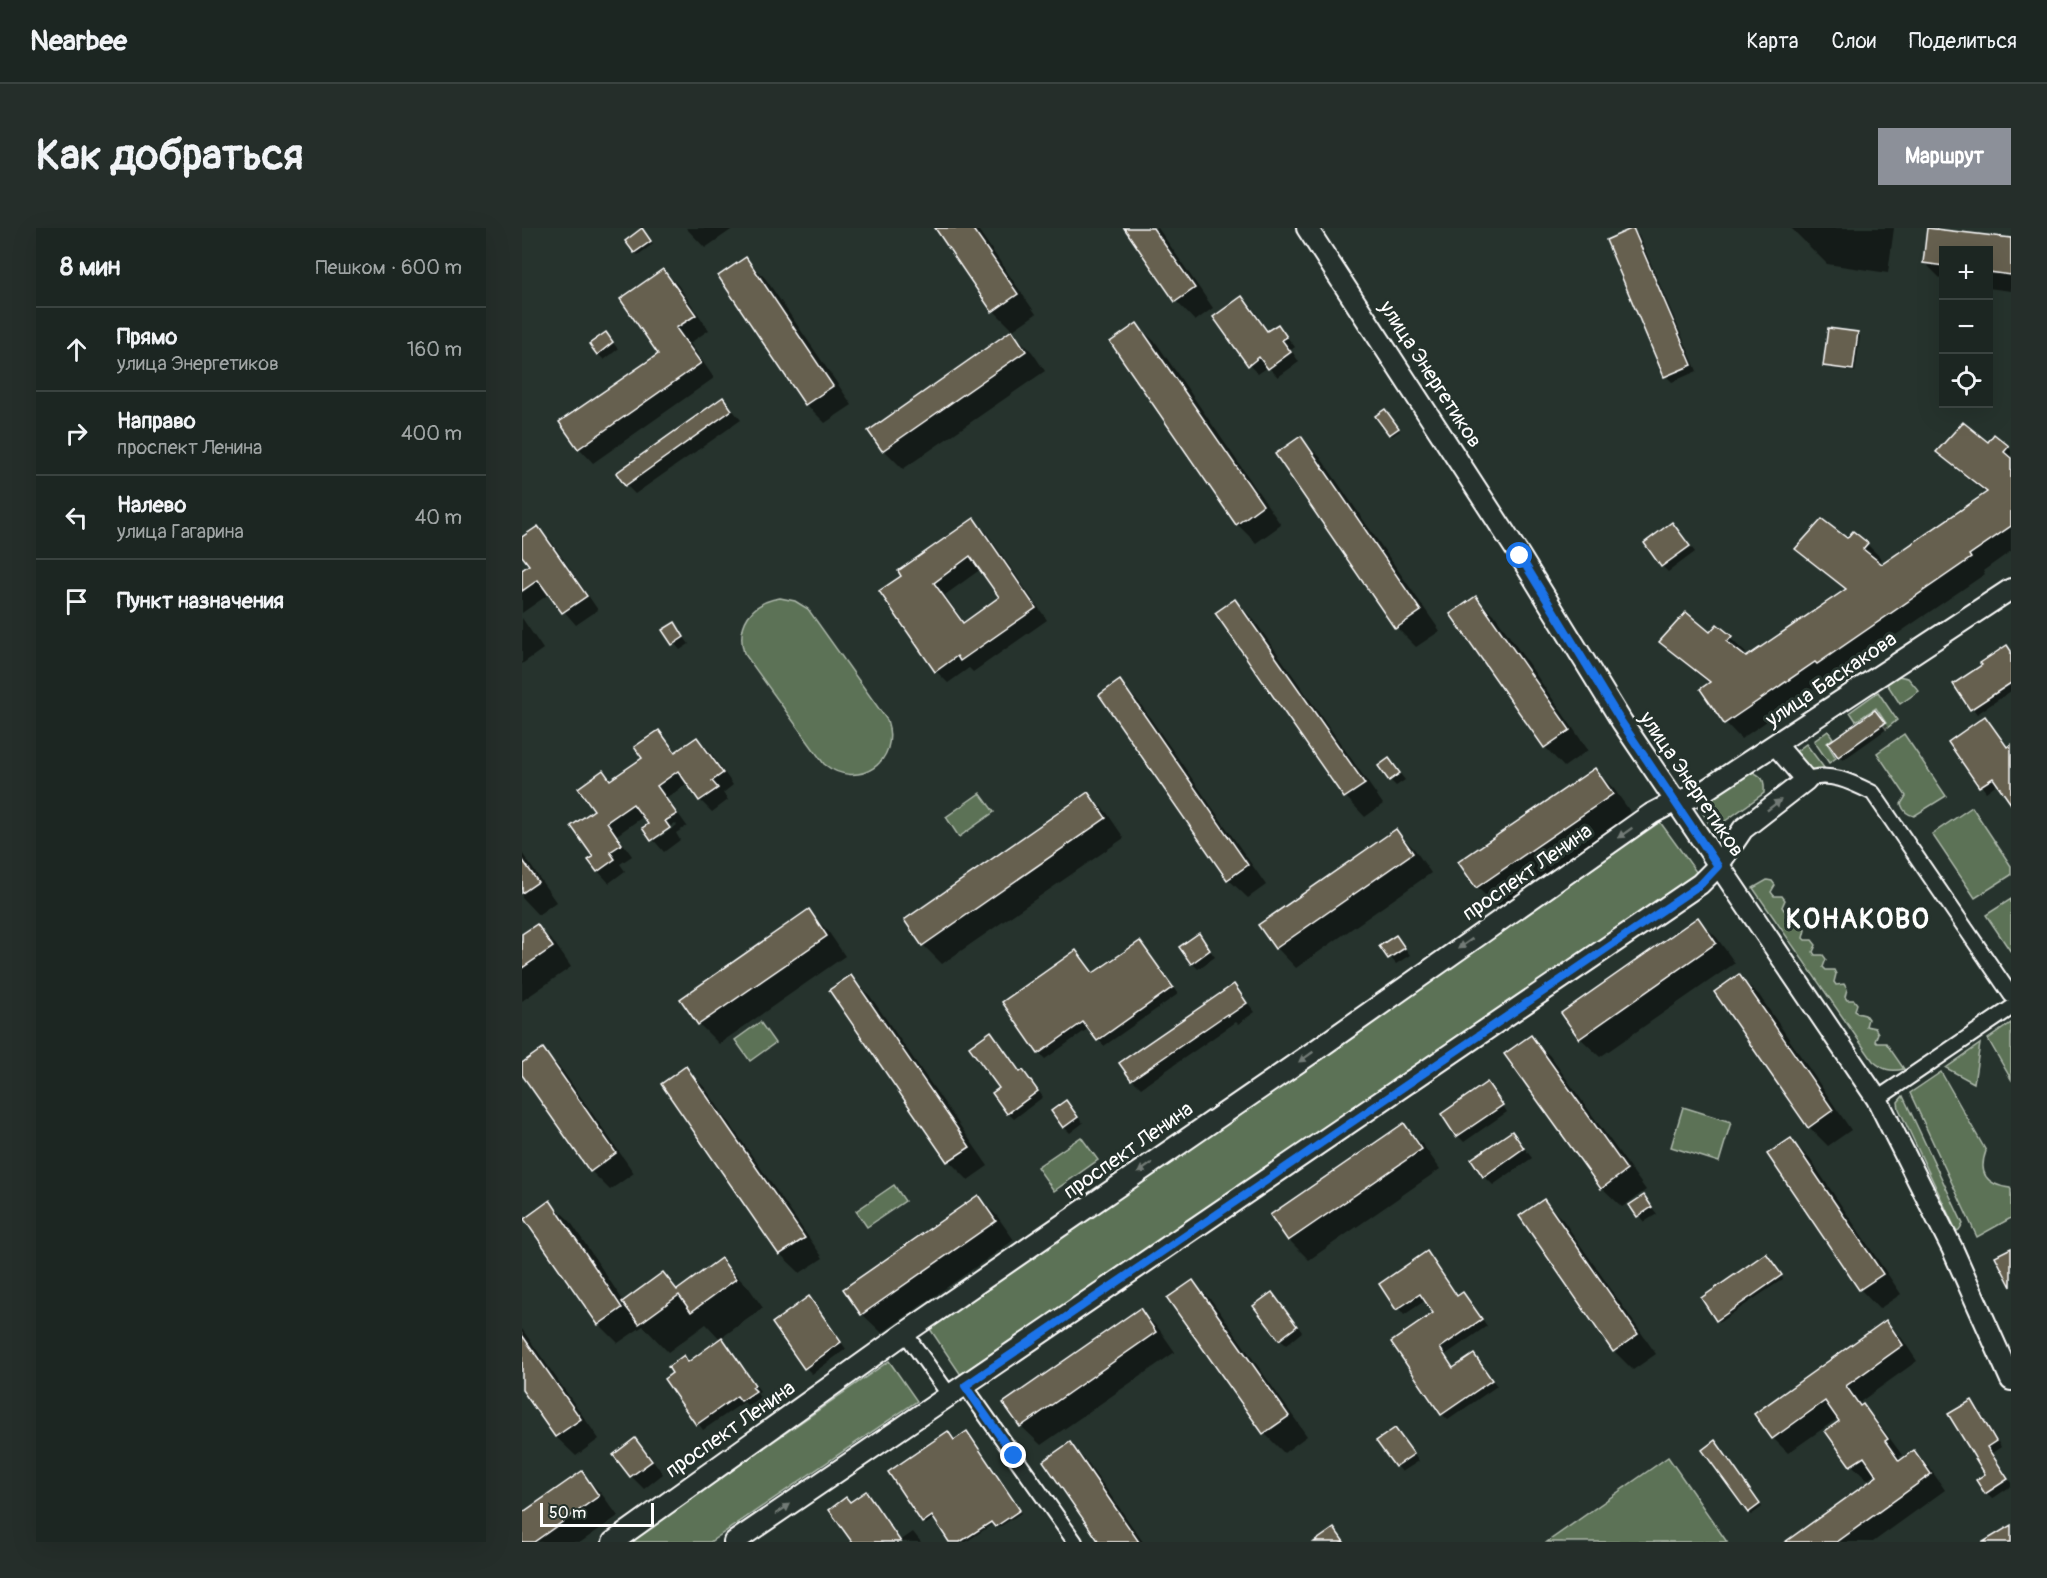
<!DOCTYPE html>
<html lang="ru">
<meta charset="utf-8">
<style>
body{margin:0;font-family:Pangolin,sans-serif;background:#252e2a;color:#f1f3f6}
.controls{position:absolute;right:18px;top:18px;display:grid;overflow:hidden;border-radius:0px;box-shadow:0 6px 24px #0002}
.controls button{width:54px;height:54px;display:grid;place-items:center;padding:0;border:0;border-bottom:2px solid #3a4340;background:#1c2622;color:#f1f3f6;font:30px sans-serif}
.scale{position:absolute;left:18px;bottom:15px;width:114px;box-sizing:border-box;padding-left:6px;border:3px solid #fff;border-top:0;font-size:16px;line-height:21px;white-space:nowrap;color:#fff;-webkit-text-stroke:4px #26332d;paint-order:stroke}
.stop{position:absolute;width:18px;height:18px;margin:-14px;border:4px solid #1a73e8;border-radius:50%;background:#fff}
.stop.end{background:#1a73e8;border-color:#fff;box-shadow:0 2px 6px #0008}
.list{margin:0;padding:0;list-style:none}
h2{display:flex;justify-content:space-between;align-items:center;height:78px;margin:0;padding:0 24px;font-size:26px}
h2 small{font-size:20px;font-weight:400;color:#a0a5a5}
.list li{display:grid;grid-template-columns:39px 1fr auto;gap:18px;align-items:center;box-sizing:border-box;height:84px;padding:0 24px;border-top:2px solid #3a4340}
.list b{display:block;font-size:22px;white-space:nowrap}
.list p{margin:0;font-size:20px;white-space:nowrap;color:#a0a5a5}
.list em{font-size:20px;font-style:normal;color:#a0a5a5}
.icon{flex:none;width:33px;height:33px;fill:none;stroke:currentColor;stroke-width:2;stroke-linecap:round;stroke-linejoin:round}
.map{position:relative;flex:none;width:1489px;height:1314px;overflow:hidden;border-radius:0px}
header{display:flex;align-items:center;gap:36px;box-sizing:border-box;height:84px;padding:0 30px;background:#1c2622;border-bottom:2px solid #3a4340}
header strong{font-size:28px}
nav{display:flex;gap:33px;margin-inline-start:auto;font-size:21px}
.intro{display:flex;align-items:center;justify-content:space-between;box-sizing:border-box;height:144px;padding:0 36px}
h1{margin:0;font-size:42px}
.button{padding:15px 27px;border-radius:0px;background:#8c9099;color:#fff;font-size:21px;font-weight:700}
main{display:flex;gap:36px;padding:0 36px}
aside{flex:1;background:#1c2622;border-radius:0px;box-shadow:0 6px 24px #0002}
.map>svg:first-child{display:block}
</style>
<header>
<strong>Nearbee</strong>
<nav><a>Карта</a><a>Слои</a><a>Поделиться</a></nav>
</header>
<div class="intro"><h1>Как добраться</h1><a class="button">Маршрут</a></div>
<main>
<aside>
<h2>8 мин<small>Пешком · 600 m</small></h2>
<ul class="list">
<li><svg class="icon" aria-label="ahead" viewBox="0 0 24 24"><path d="M12 20V5M6 11l6-6 6 6"/></svg><div><b>Прямо</b><p>улица Энергетиков</p></div><em>160 m</em></li>
<li><svg class="icon" aria-label="right" viewBox="0 0 24 24"><path d="M7 20v-9h11M14 6l5 5-5 5"/></svg><div><b>Направо</b><p>проспект Ленина</p></div><em>400 m</em></li>
<li><svg class="icon" aria-label="left" viewBox="0 0 24 24"><path d="M17 20v-9H6M10 6l-5 5 5 5"/></svg><div><b>Налево</b><p>улица Гагарина</p></div><em>40 m</em></li>
<li><svg class="icon" aria-label="arrive" viewBox="0 0 24 24"><path d="M6 21V4h12l-3 4 3 4H6"/></svg><div><b>Пункт назначения</b></div></li>
</ul>
</aside>
<div class="map">
<svg width="1489" height="1314" viewBox="0 0 1489 1314">
<rect width="100%" height="100%" fill="#26332d"/>
<filter id="ink" filterUnits="userSpaceOnUse"><feTurbulence type="fractalNoise" baseFrequency=".0167" numOctaves="2"/><feDisplacementMap in="SourceGraphic" scale="12" xChannelSelector="R" yChannelSelector="G"/><feConvolveMatrix kernelMatrix="1 2 1 2 8 2 1 2 1" color-interpolation-filters="sRGB"/></filter>
<g filter="url(#ink)">
<g fill="#5b7257" stroke="#adb8ab" stroke-width="1.5">
<path d="M258 370 273 373 286 381 365 492C379 534 336 563 302 536L222 425C214 397 229 374 258 370Z"/>
<polygon points="1376,448 1386,450 1397,463 1378,476 1365,456"/>
<polygon points="1356,464 1375,492 1364,501 1361,497 1364,495 1354,480 1334,493 1328,484"/>
<polygon points="1306,503 1311,510 1305,515 1314,530 1307,535 1292,513"/>
<path d="M1382 506 1424 568 1392 588C1385 586 1382 584 1379 576L1384 568 1355 525Z"/>
<polygon points="1284,516 1306,545 1284,540 1272,525"/>
<path d="M1228 543C1241 548 1243 552 1242 565L1199 596 1187 595 1180 584 1183 574Z"/>
<polygon points="458,565 472,584 437,609 424,589"/>
<polygon points="1450,579 1489,638 1489,647 1453,670 1410,606"/>
<polygon points="1138,594 1175,645 439,1147 408,1101"/>
<path d="M1245 652 1250 653 1253 657 1249 664 1252 668H1260L1263 672 1260 679 1262 682H1270L1273 687 1271 694 1273 697 1280 698 1283 702 1281 710 1283 712H1290L1294 717 1291 724 1293 727H1301L1304 731 1301 739 1304 742H1312L1314 746 1312 754 1314 757 1322 756 1325 761 1323 769 1325 772H1332L1335 776 1333 782 1335 785 1343 787 1346 791 1344 798 1353 800 1356 805 1353 813 1355 815H1364L1382 841C1369 844 1361 842 1351 833L1231 660Z"/>
<polygon points="1489,671 1489,724 1464,687"/>
<polygon points="238,794 253,815 228,833 213,812"/>
<polygon points="1489,795 1489,851 1466,811"/>
<polygon points="1458,816 1452,855 1424,840"/>
<path d="M1419 844 1464 923C1456 945 1464 957 1488 960L1489 962V990L1455 1009 1388 865Z"/>
<polygon points="1381,868 1441,996 1437,1002 1435,1003 1433,1000 1377,881 1376,874"/>
<polygon points="1161,879 1209,894 1197,934 1149,919"/>
<polygon points="559,909 576,932 532,963 515,939"/>
<polygon points="372,957 383,973 345,999 334,983"/>
<polygon points="367,1133 395,1173 188,1314 107,1314"/>
<polygon points="1146,1229 1205,1314 1025,1314"/>
</g>
<g fill="#0007" fill-rule="evenodd">
<polygon points="164,0 212,0 183,20"/>
<polygon points="415,0 455,0 514,86 491,102 472,83"/>
<polygon points="603,0 636,0 691,80 673,93 654,73"/>
<polygon points="1269,0 1372,0 1366,45 1305,36"/>
<polygon points="1407,0 1489,11 1489,63 1466,60 1466,22 1422,22 1422,54 1402,34"/>
<polygon points="1111,2 1117,8 1175,143 1150,154 1144,148"/>
<polygon points="123,5 131,16 116,27 113,24"/>
<polygon points="224,31 243,50 330,177 303,195 284,176"/>
<polygon points="141,43 156,57 187,102 168,115 192,150 71,235 57,220 138,126"/>
<polygon points="720,70 730,79 747,104 756,98 773,119 769,122 777,134 756,149 746,139 736,146 727,137"/>
<polygon points="615,97 635,116 759,297 734,315 715,296"/>
<polygon points="490,104 510,124 523,143 381,241 362,222 348,203"/>
<polygon points="84,106 96,121 82,132 76,126"/>
<polygon points="1336,106 1338,108 1333,144 1305,140 1302,137"/>
<polygon points="201,171 219,192 113,266 104,257"/>
<polygon points="865,185 878,203 870,208 868,206"/>
<polygon points="1472,208 1489,222 1489,323 1461,343 1463,346 1311,450 1309,449 1219,511 1204,495 1180,461 1188,456 1155,429 1139,414 1189,406 1195,398 1224,425 1221,429 1224,431 1324,362 1291,336 1276,321 1325,312 1345,316 1360,331 1357,336 1360,338 1465,266 1432,239 1417,224 1466,216"/>
<polygon points="779,210 798,229 918,403 894,419 875,400"/>
<path d="M452 292 464 304 525 392 451 444 447 440 426 455 414 443 359 364ZM459 341 479 369 443 396 423 367Z"/>
<polygon points="16,300 29,313 76,382 54,397 27,366 0,385 0,344 9,338 0,325 0,311"/>
<polygon points="1156,302 1173,324 1146,344 1140,338"/>
<polygon points="954,370 974,389 1066,522 1042,539 1023,519 931,386"/>
<polygon points="713,373 732,392 861,576 843,589 824,569 695,386"/>
<polygon points="0,390 21,421 0,436"/>
<polygon points="152,396 167,416 158,422 142,403"/>
<polygon points="1489,421 1489,463 1455,486 1433,457"/>
<polygon points="597,454 617,474 744,657 726,670 706,651 579,467"/>
<polygon points="1357,487 1366,500 1321,532 1317,528"/>
<polygon points="1463,490 1485,520 1489,518 1489,573 1476,555 1464,564 1428,514"/>
<path d="M137 504 155 525 175 511 187 522 211 557 201 565 206 572 190 584 178 572 166 555 145 570 165 598 154 605 158 612 142 624 122 601 128 597 122 588 95 607 110 628 98 636 103 643 87 655 76 643 73 630 74 583 81 544 90 553 122 530ZM153 595 155 597 137 610 135 608Z"/>
<polygon points="867,532 883,552 874,558 868,552"/>
<polygon points="1073,542 1092,561 1110,586 975,679 955,659 938,634"/>
<polygon points="566,566 585,585 602,610 420,736 401,717"/>
<polygon points="874,603 893,622 909,645 774,740 755,720 738,697"/>
<polygon points="0,625 34,674 16,687 0,670"/>
<polygon points="286,683 306,703 323,728 197,816 177,796 160,771"/>
<polygon points="1176,691 1195,710 1213,735 1078,829 1058,810"/>
<polygon points="15,698 34,717 49,739 0,773 0,708"/>
<polygon points="676,707 693,729 676,741 670,735"/>
<polygon points="874,708 888,727 874,736 859,718"/>
<polygon points="618,715 656,766 582,818 567,800 523,831 517,825 554,724 572,747"/>
<polygon points="1217,748 1237,767 1329,902 1306,918 1287,899"/>
<polygon points="329,749 348,768 466,938 446,952 427,933 309,763"/>
<polygon points="712,758 733,784 716,796 714,794 619,860 610,851"/>
<polygon points="469,805 499,845 501,844 507,850 521,869 492,891 486,885 479,860"/>
<polygon points="1009,809 1028,828 1124,962 1100,979 1080,960"/>
<polygon points="20,822 40,842 112,945 88,962 69,943 0,845 0,837"/>
<polygon points="164,840 183,860 301,1030 278,1045 258,1026 141,856"/>
<polygon points="971,862 985,884 942,914 936,908"/>
<polygon points="544,874 561,895 548,905 542,899"/>
<polygon points="881,897 901,917 918,941 787,1032 767,1012 750,988"/>
<polygon points="990,904 1010,930 971,957 962,948"/>
<polygon points="1269,912 1288,931 1379,1066 1357,1081 1338,1061"/>
<polygon points="456,969 475,988 492,1012 360,1105 340,1086"/>
<polygon points="1122,969 1135,986 1122,994 1109,978"/>
<polygon points="1022,973 1041,992 1134,1126 1111,1142 1092,1123"/>
<polygon points="28,974 48,993 102,1074 141,1046 157,1062 198,1032 227,1060 241,1080 199,1110 238,1163 235,1165 238,1170 226,1178 222,1174 181,1202 144,1151 152,1145 161,1129 167,1135 199,1112 184,1096 146,1124 121,1098 96,1115 77,1096"/>
<polygon points="905,1025 936,1069 941,1066 947,1072 965,1098 923,1127 932,1141 952,1128 975,1158 926,1192 920,1186 913,1086 904,1072 882,1087 859,1057"/>
<polygon points="1247,1029 1261,1051 1198,1094 1195,1092"/>
<polygon points="671,1054 690,1073 785,1208 762,1225 742,1205 647,1071"/>
<polygon points="287,1070 324,1121 290,1146 284,1140"/>
<polygon points="756,1072 780,1104 764,1117 758,1111"/>
<polygon points="617,1082 637,1101 653,1124 519,1217 499,1198 484,1175"/>
<polygon points="1364,1094 1379,1109 1395,1133 1338,1174 1356,1194 1380,1227 1377,1229 1380,1233 1392,1224 1407,1239 1423,1262 1351,1314 1266,1314 1357,1249 1355,1245 1345,1252 1330,1237 1316,1190 1266,1225 1251,1210"/>
<polygon points="0,1101 77,1211 54,1228 34,1209 0,1159"/>
<polygon points="1450,1174 1456,1180 1479,1219 1470,1225 1489,1255 1489,1258 1470,1271 1464,1265 1465,1246"/>
<polygon points="873,1202 897,1233 880,1244 856,1213"/>
<polygon points="447,1207 499,1285 476,1300 472,1295 444,1314 429,1314 413,1290 404,1296 401,1294 432,1213"/>
<polygon points="113,1212 126,1225 141,1246 122,1261 109,1248 93,1227"/>
<polygon points="548,1216 567,1236 621,1314 579,1314"/>
<polygon points="1195,1217 1240,1279 1229,1287 1227,1284"/>
<polygon points="60,1245 79,1265 96,1288 59,1314 0,1314 0,1287"/>
<polygon points="391,1304 399,1314 326,1313 330,1311 378,1313"/>
</g>
<g fill="#66604f" stroke="#fff" stroke-width="1.5" fill-rule="evenodd">
<polygon points="120,0 129,13 112,25 103,13"/>
<polygon points="413,0 450,0 496,66 470,84"/>
<polygon points="602,0 631,0 673,60 653,74"/>
<polygon points="1111,0 1170,137 1142,149 1084,12"/>
<polygon points="1405,0 1489,10 1489,47 1467,44 1467,22 1422,22 1422,38 1401,35"/>
<polygon points="224,29 311,158 283,177 196,48"/>
<polygon points="141,41 174,87 154,100 179,135 56,221 37,194 136,126 98,71"/>
<polygon points="720,68 745,103 756,96 765,109 760,112 769,124 746,141 737,129 726,138 691,89"/>
<polygon points="615,95 741,277 714,297 588,114"/>
<polygon points="1306,100 1336,104 1331,142 1301,138"/>
<polygon points="490,102 504,123 360,223 346,203"/>
<polygon points="84,104 91,114 75,127 67,116"/>
<polygon points="201,169 210,182 103,258 94,245"/>
<polygon points="863,181 877,200 867,207 853,188"/>
<polygon points="1441,194 1466,214 1472,206 1487,218 1482,224 1489,230 1489,298 1447,327 1449,330 1295,436 1293,434 1202,496 1178,461 1188,454 1137,414 1164,384 1188,404 1195,396 1210,408 1205,414 1224,429 1324,361 1273,321 1300,291 1325,310 1331,303 1346,315 1341,321 1360,336 1465,264 1414,224"/>
<polygon points="779,208 899,383 873,401 753,226"/>
<path d="M452 290 514 380 438 433 435 428 413 444 357 363 379 348 376 343ZM448 328 477 369 441 395 412 355Z"/>
<polygon points="1150,294 1168,318 1139,339 1122,315"/>
<polygon points="16,298 65,368 40,385 16,352 0,363 0,342 7,337 0,328 0,309"/>
<polygon points="954,368 1048,502 1022,520 928,386"/>
<polygon points="713,371 843,556 822,570 693,385"/>
<polygon points="153,394 162,409 150,417 140,402"/>
<polygon points="1485,417 1489,423 1489,455 1448,482 1431,456 1460,437 1458,435"/>
<polygon points="598,452 726,637 705,652 577,467"/>
<polygon points="1353,482 1363,495 1316,529 1306,515"/>
<polygon points="1463,488 1485,519 1489,516 1489,576 1471,550 1457,559 1426,514"/>
<polygon points="137,502 153,524 175,509 201,545 190,553 196,560 177,573 156,543 135,558 155,586 143,593 148,600 129,613 120,600 126,596 111,576 85,594 100,616 88,624 93,631 75,644 66,632 71,629 49,598 72,582 56,560 81,542 88,552 120,530 112,519"/>
<polygon points="867,530 878,545 867,553 856,538"/>
<polygon points="1073,540 1091,566 954,660 936,634"/>
<polygon points="566,564 584,590 400,718 382,692"/>
<polygon points="874,601 891,625 753,721 736,697"/>
<polygon points="0,631 16,654 0,665"/>
<polygon points="287,681 305,708 176,797 158,771"/>
<polygon points="1176,689 1194,715 1057,811 1039,785"/>
<polygon points="15,696 31,719 0,740 0,706"/>
<polygon points="677,705 688,722 669,736 657,719"/>
<polygon points="874,707 883,720 866,731 857,718"/>
<polygon points="618,713 651,759 575,813 561,794 516,826 480,774 554,722 571,745"/>
<polygon points="1217,746 1311,882 1286,900 1192,764"/>
<polygon points="329,747 448,919 425,934 307,762"/>
<polygon points="712,756 725,775 706,788 705,786 609,852 597,835"/>
<polygon points="469,803 498,844 501,842 516,863 485,886 470,865 477,860 447,819"/>
<polygon points="1009,807 1105,942 1079,961 982,826"/>
<polygon points="21,820 94,925 68,944 0,847 0,835"/>
<polygon points="164,838 283,1010 257,1027 139,856"/>
<polygon points="965,854 981,877 934,909 919,886"/>
<polygon points="544,872 556,889 541,900 529,883"/>
<polygon points="882,895 900,921 766,1013 748,987"/>
<polygon points="990,903 1002,920 961,949 949,931"/>
<polygon points="1269,910 1361,1046 1337,1062 1245,926"/>
<polygon points="456,967 474,993 339,1087 321,1061"/>
<polygon points="1122,967 1130,979 1115,989 1107,977"/>
<polygon points="1022,971 1116,1106 1091,1124 997,988"/>
<polygon points="28,972 100,1080 76,1097 2,991"/>
<polygon points="1489,1020 1489,1059 1473,1028"/>
<polygon points="905,1023 935,1068 941,1064 960,1091 918,1120 931,1140 952,1126 970,1152 919,1187 869,1114 911,1085 898,1066 874,1082 857,1056"/>
<polygon points="1244,1025 1260,1047 1194,1093 1179,1070"/>
<polygon points="199,1030 214,1051 169,1084 157,1067 117,1096 100,1074 141,1044 155,1062"/>
<polygon points="671,1052 767,1188 741,1206 645,1070"/>
<polygon points="750,1064 775,1098 757,1112 731,1078"/>
<polygon points="287,1068 319,1114 282,1141 250,1095"/>
<polygon points="618,1080 634,1104 498,1199 481,1175"/>
<polygon points="1364,1092 1381,1117 1324,1158 1338,1178 1341,1176 1366,1211 1363,1213 1377,1233 1392,1222 1409,1246 1315,1314 1263,1314 1355,1248 1342,1229 1328,1238 1303,1203 1317,1193 1303,1173 1250,1211 1232,1186"/>
<polygon points="0,1107 59,1191 33,1209 0,1162"/>
<polygon points="200,1109 233,1157 230,1159 234,1163 219,1173 215,1168 174,1197 142,1151 150,1145 146,1139 162,1127 166,1134"/>
<polygon points="1450,1172 1474,1213 1465,1219 1486,1251 1463,1266 1454,1252 1463,1246 1426,1186"/>
<polygon points="873,1200 892,1226 873,1239 854,1213"/>
<polygon points="426,1203 432,1212 445,1203 498,1282 473,1299 469,1294 438,1314 427,1314 410,1288 400,1295 366,1244"/>
<polygon points="113,1210 130,1233 108,1249 91,1227"/>
<polygon points="1193,1212 1238,1276 1226,1285 1180,1222"/>
<polygon points="548,1214 583,1265 617,1314 577,1314 521,1233"/>
<polygon points="60,1243 77,1268 12,1314 0,1314 0,1285"/>
<polygon points="344,1263 379,1314 330,1314 307,1282 324,1269 328,1274"/>
<polygon points="1489,1297 1489,1314 1461,1314"/>
<polygon points="812,1300 822,1314 792,1314"/>
</g>
<g fill="none" stroke-linecap="round" stroke-linejoin="round">
<defs>
<g id="street">
<path d="M1284 552C1306 542 1331 555 1351 565L1489 767"/>
<polyline points="1355,871 1489,780"/>
<polyline points="383,1105 428,1168"/>
<polyline points="443,1158 553,1314"/>
</g>
<g id="secondary">
<polyline points="785,0 998,328 1100,494 1355,871 1430,1020 1489,1152"/>
<polyline points="91,1314 383,1105 797,820 1129,586 1152,574 1176,567 1489,361"/>
<polyline points="212,1314 1178,656 1196,638 1221,601 1284,552 1254,517"/>
</g>
</defs>
<use href="#street" stroke="#fff" stroke-width="18"/>
<use href="#secondary" stroke="#fff" stroke-width="24"/>
<use href="#street" stroke="#26332d" stroke-width="14"/>
<use href="#secondary" stroke="#26332d" stroke-width="20"/>
</g>
<defs><path id="oneway-solid" d="M-6-.8H1V-3.2L6.5 0L1 3.2V.8H-6Z" transform="scale(1.5)"/></defs>
<g fill="#727a76">
<use href="#oneway-solid" transform="translate(1252 577) rotate(-38)"/>
<use href="#oneway-solid" transform="translate(1103 605) rotate(145)"/>
<use href="#oneway-solid" transform="translate(943 716) rotate(145)"/>
<use href="#oneway-solid" transform="translate(784 829) rotate(145)"/>
<use href="#oneway-solid" transform="translate(623 940) rotate(145)"/>
<use href="#oneway-solid" transform="translate(261 1281) rotate(-34)"/>
</g>
</g>
<g fill="none" stroke-linecap="round" stroke-linejoin="round" filter="url(#ink)">
<polyline stroke="#1a73e8" stroke-width="8" points="492,1228 443,1158 1179,656 1196,638 1100,495 998,328"/>
</g>
<g text-anchor="middle" stroke-width="6" stroke-linejoin="round" paint-order="stroke">
<g font-size="21" fill="#fff" stroke="#26332d">
<text transform="translate(909 146) rotate(57)" y="7">улица Энергетиков</text>
<text transform="translate(1309 451) rotate(-34)" y="7">улица Баскакова</text>
<text transform="translate(1170 556) rotate(56)" y="7">улица Энергетиков</text>
<text transform="translate(1005 644) rotate(-35)" y="7">проспект Ленина</text>
<text transform="translate(606 922) rotate(-35)" y="7">проспект Ленина</text>
<text transform="translate(208 1201) rotate(-35)" y="7">проспект Ленина</text>
</g>
<g font-size="27" font-weight="bold" letter-spacing="1.5" fill="#fff" stroke="#26332d">
<text x="1336" y="700">КОНАКОВО</text>
</g>
</g>
</svg>
<div class="controls">
<button>+</button>
<button>−</button>
<button><svg class="icon" aria-label="locate" viewBox="0 0 24 24"><circle cx="12" cy="12" r="6"/><path d="M12 2v4M12 18v4M2 12h4M18 12h4"/></svg></button>
</div>
<div class="scale">50 m</div>
<div class="stop" style="left:998px;top:328px"></div>
<div class="stop end" style="left:492px;top:1228px"></div>
</div>
</main>
